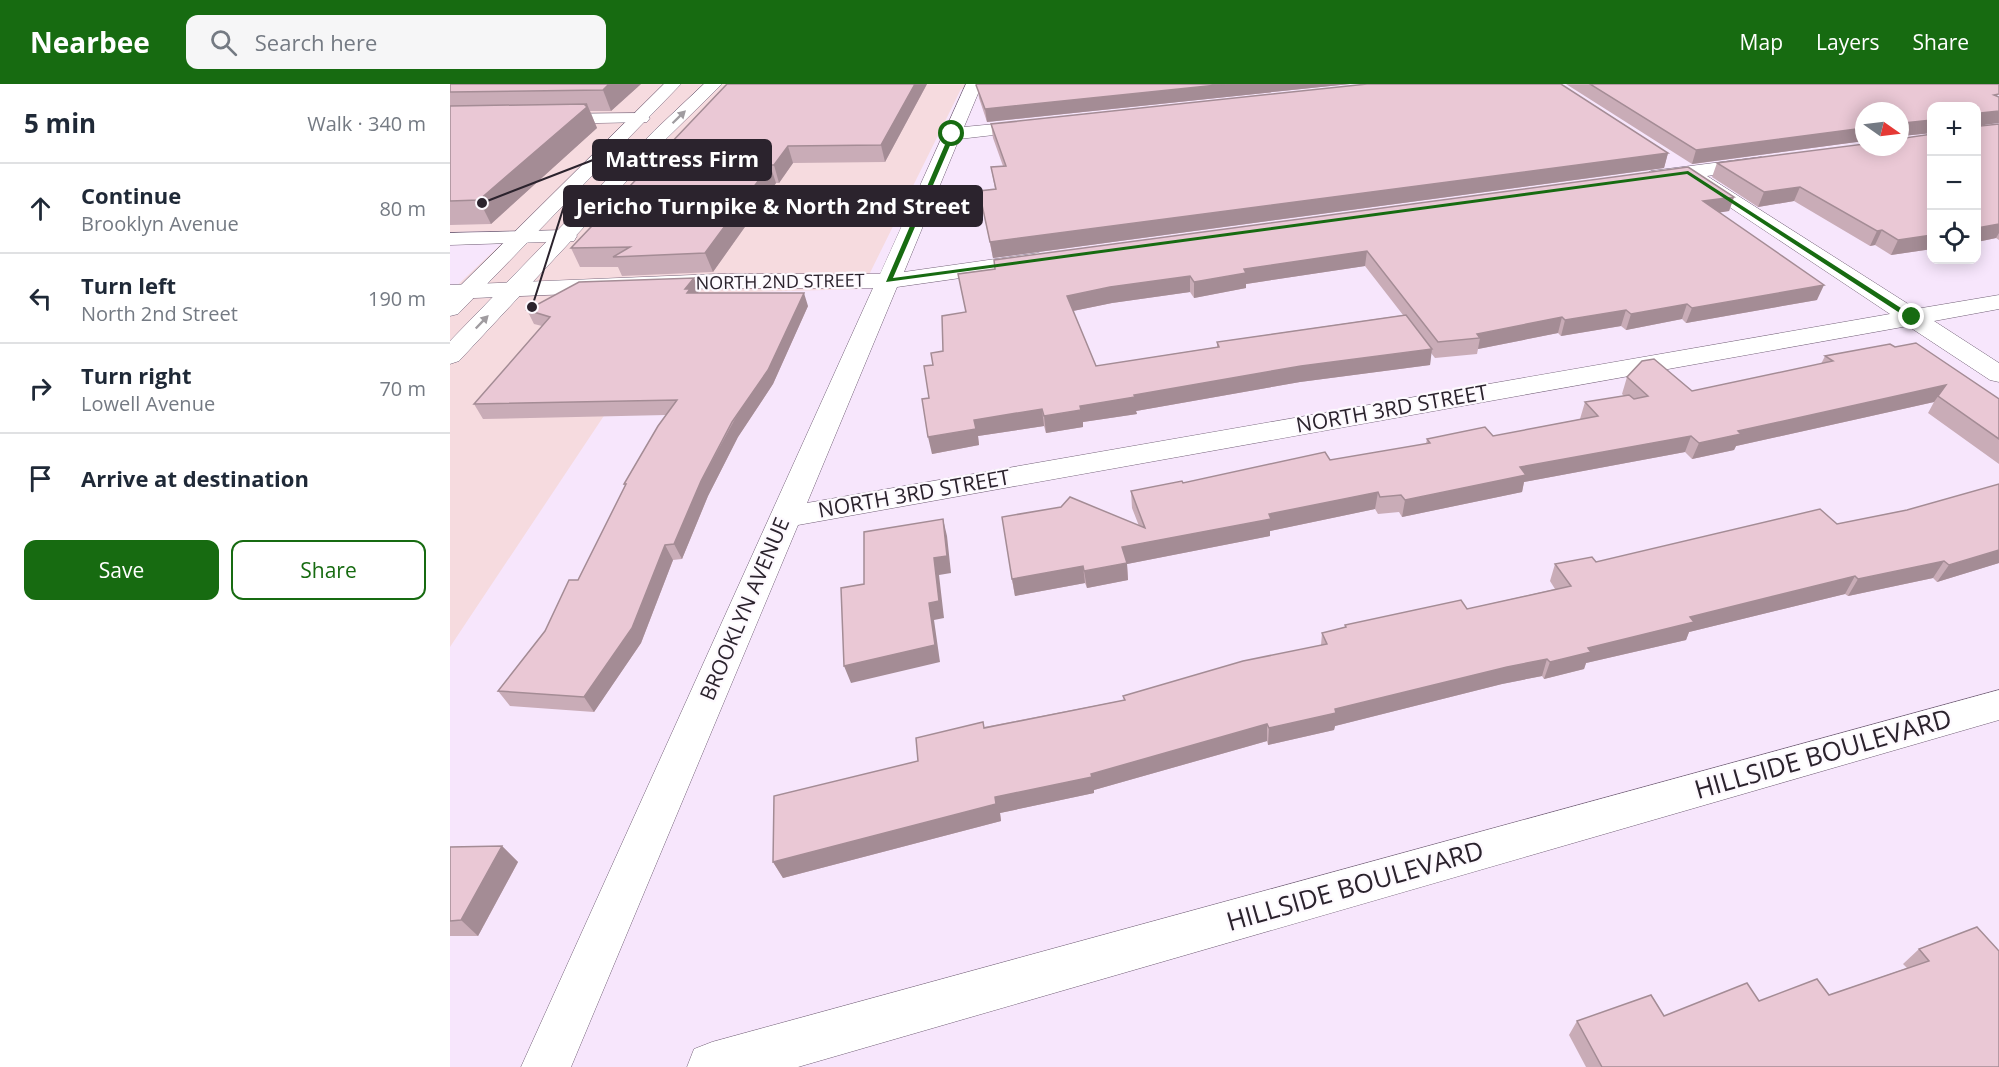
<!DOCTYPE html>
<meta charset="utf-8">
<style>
body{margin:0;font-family:"Open Sans",sans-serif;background:#f6f6f7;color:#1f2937}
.controls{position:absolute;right:18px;top:18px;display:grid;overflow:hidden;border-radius:12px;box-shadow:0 3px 15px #0003}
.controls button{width:54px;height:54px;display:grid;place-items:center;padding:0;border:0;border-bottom:2px solid #e0e1e3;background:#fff;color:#1f2937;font:30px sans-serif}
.compass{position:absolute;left:1405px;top:18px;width:54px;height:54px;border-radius:50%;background:#fff;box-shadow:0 3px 15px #0003;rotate:104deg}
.stop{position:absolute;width:18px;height:18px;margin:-14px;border:4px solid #176b11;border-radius:50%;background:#fff}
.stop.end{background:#176b11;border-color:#fff;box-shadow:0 2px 6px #0008}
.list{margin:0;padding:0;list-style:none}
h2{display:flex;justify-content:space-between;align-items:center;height:78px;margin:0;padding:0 24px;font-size:26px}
h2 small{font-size:20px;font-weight:400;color:#747a83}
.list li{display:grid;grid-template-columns:39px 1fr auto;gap:18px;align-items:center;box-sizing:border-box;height:90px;padding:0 24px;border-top:2px solid #e0e1e3}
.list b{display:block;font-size:22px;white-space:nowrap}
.list p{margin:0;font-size:20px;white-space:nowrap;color:#747a83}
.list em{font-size:20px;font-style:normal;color:#747a83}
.actions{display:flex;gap:12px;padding:18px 24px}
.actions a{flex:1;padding:14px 0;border:2px solid #176b11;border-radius:12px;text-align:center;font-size:21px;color:#176b11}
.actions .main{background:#176b11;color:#fff}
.icon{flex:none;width:33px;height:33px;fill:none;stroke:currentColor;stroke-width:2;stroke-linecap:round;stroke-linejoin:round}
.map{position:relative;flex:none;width:1549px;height:983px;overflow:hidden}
header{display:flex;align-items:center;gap:36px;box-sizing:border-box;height:84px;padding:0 30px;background:#176b11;color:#fff}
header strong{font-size:28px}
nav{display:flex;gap:33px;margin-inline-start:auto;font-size:21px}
.search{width:420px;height:54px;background:#f6f6f7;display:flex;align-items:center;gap:15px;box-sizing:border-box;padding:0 21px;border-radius:12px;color:#747a83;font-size:22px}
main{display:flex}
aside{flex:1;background:#fff}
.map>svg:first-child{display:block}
</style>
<header>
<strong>Nearbee</strong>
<div class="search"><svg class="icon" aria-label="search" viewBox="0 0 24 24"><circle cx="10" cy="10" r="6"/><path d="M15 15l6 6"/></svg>Search here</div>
<nav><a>Map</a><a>Layers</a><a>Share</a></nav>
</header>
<main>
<aside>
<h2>5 min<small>Walk · 340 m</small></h2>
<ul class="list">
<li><svg class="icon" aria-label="ahead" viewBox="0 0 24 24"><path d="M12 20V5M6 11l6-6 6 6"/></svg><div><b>Continue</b><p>Brooklyn Avenue</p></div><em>80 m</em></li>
<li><svg class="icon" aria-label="left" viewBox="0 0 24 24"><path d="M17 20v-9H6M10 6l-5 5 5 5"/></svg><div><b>Turn left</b><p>North 2nd Street</p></div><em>190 m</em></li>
<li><svg class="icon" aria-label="right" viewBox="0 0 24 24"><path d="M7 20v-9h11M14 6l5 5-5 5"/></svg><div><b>Turn right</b><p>Lowell Avenue</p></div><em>70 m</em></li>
<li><svg class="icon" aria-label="arrive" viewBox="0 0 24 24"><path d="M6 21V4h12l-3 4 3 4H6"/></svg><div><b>Arrive at destination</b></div></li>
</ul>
<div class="actions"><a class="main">Save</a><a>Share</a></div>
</aside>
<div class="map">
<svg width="1549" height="983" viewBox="0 0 1549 983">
<rect width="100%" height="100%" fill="#f7e6fc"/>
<polygon fill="#f6dbdf" points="88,0 554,0 511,5 412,205 235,210 0,563 0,208 65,147 0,148 0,66"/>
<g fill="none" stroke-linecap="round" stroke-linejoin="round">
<defs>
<g id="minor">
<polygon points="516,0 532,0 514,43 587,36 596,41 587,46 509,55 454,188 588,169 596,171 599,176 596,181 588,183 447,203 357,419 1440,230 1236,94 1201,99 1191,93 1201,87 1311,73 1318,75 1320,79 1318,83 1257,92 1466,225 1549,211 1549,225 1484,237 1549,279 1549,298 1540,296 1458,242 348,441 121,983 71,983 423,204 267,204 0,215 0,201 267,190 430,190"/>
<polygon points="191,29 200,34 197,38 100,40 91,35 100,30"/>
<polygon points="116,146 124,147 127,152 124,157 0,161 0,149"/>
<polygon points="1549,606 1549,636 348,983 237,983 244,965 262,958"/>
</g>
<g id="major">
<polygon points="214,0 231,0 8,230 0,232 0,212"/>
<polygon points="254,0 272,0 216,55 9,277 0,280 0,257 204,47"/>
</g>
</defs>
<use href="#minor" stroke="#726077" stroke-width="1"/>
<use href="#major" stroke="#726077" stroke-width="1"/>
<use href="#minor" fill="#fff" fill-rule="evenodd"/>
<use href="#major" fill="#fff" fill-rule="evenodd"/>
</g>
<g fill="#c9acb7" fill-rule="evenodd">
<polygon points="0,0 191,0 161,27 140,27 147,44 41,140 0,141"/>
<polygon points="277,0 477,0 435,78 343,79 329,99 326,99 263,188 172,192 168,183 130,183 121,164"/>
<polygon points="527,0 900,0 537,38 529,14"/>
<polygon points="1116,0 1549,0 1531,42 1549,40 1549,156 1546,154 1527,158 1527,22 1482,22 1482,49 1452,52 1455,54 1482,50 1482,165 1441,171 1425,161 1420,162 1344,117 1308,123 1262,93 1267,79 1450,63 1450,27 1414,27 1414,57 1242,80"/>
<polygon points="541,40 1218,69 1214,84 543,174 529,107 545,105 541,83 553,82 543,54"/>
<path d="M1284 113 1279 127 1270 128 1367 216 1236 239 1232 235 1176 246 1171 242 1111 252 1108 249 1028 265 1027 270 985 274 981 269 980 281 850 298 686 327 687 330 633 338V343L596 349 594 342 528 352 529 361 482 370 479 314 483 281 493 267 516 228 508 190ZM915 182 953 231 767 258V263L646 282 623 227 662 219 740 208 744 214 796 204V200Z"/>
<polygon points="244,194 249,207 248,209 358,222 323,300 288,353 258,412 232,475 223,476 191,559 144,628 60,622 48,607 95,547 128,496 175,402 174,400 216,331 33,335 24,320 92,242 84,240 77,226"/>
<polygon points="1445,263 1549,315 1549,380 1478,329 1484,318 1286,362 1284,366 1242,375 1235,368 1074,398 1072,408 952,433 949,428 928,430 925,425 820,447 820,452 677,480 678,496 637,504 635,499 565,512 562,495 689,442 682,424 681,407 880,376 976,360 977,355 1043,352 1131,335 1130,335 1135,318 1174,312 1172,310 1177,293 1242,307 1371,280 1375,272"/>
<polygon points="1549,400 1549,479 1487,498 1483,494 1398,512 1395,510 1239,548 1236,556 1136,579 1134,585 1094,595 1092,592 1052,600 885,642 884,646 818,661 817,657 644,706 644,709 550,729 551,737 333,794 323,778 468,677 533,638 534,643 674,616 673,612 871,561 872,549 895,543 895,541 1017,525 1105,505 1100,497 1105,480 1146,478 1387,440 1457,426"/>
<polygon points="52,762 68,778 28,852 0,852 0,763"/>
<polygon points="1527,843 1549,983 1136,983 1119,951 1127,937 1214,932 1309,917 1379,911 1457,884 1453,880 1469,865"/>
</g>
<g fill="#a48c95">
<polygon points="159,0 191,0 161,27 153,6"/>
<polygon points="465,0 477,0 435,78 431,61"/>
<polygon points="777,0 900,0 537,38 535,25"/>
<polygon points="137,20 147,44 41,140 29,116"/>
<polygon points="1549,27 1549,39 1527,42 1531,29"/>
<polygon points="1482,36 1482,49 1452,52 1450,56 1450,49 1454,39"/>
<polygon points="1414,44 1414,57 1242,80 1246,66"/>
<polygon points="338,62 343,79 329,99 324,81"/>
<polygon points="1218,69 1214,84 543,174 540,158"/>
<polygon points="320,81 326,99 263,188 255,169"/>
<polygon points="1350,103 1344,117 1308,123 1314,108"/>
<polygon points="1284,113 1279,127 1248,132 1253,117"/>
<polygon points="1549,140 1549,149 1546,154 1527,158 1527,144"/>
<polygon points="1432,146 1425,161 1420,162 1427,147"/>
<polygon points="1482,151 1482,165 1441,171 1448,156"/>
<polygon points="917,167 915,182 796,200 796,204 744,214 744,198 794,185"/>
<polygon points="740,192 740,208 662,219 618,228 617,212 660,203"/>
<polygon points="244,194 249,207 244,215 242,222 235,205"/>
<polygon points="1374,201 1367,216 1236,239 1242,224"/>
<polygon points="354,209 358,222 323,300 288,353 258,412 232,475 224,460 251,397"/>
<polygon points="1237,220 1232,235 1176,246 1181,230"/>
<polygon points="1176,226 1171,242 1111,252 1115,236"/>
<polygon points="1112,233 1108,249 1028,265 1030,254 1027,250"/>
<polygon points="982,265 980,281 850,298 686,327 687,330 633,338 633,343 596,349 594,332 630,322 684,311 851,282"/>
<polygon points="1496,301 1484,318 1286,362 1284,366 1242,375 1249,359 1288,347"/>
<polygon points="592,325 594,342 528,352 529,361 482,370 478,353 524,336"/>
<polygon points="1241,352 1235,368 1074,398 1072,408 952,433 955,416 1070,383"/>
<polygon points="928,408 925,425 820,447 820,452 677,480 678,496 637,504 634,487 672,463 819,430"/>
<polygon points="493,435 497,452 501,489 489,491 494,534 484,536 490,578 401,599 394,582 479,519 484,474"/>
<polygon points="215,461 223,476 191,559 144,628 134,613"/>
<polygon points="1549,466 1549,479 1487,498 1499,481"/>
<polygon points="1494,477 1483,494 1398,512 1408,495"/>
<polygon points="633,482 635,499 565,512 562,495"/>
<polygon points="1405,492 1395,510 1239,548 1236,556 1136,579 1134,585 1094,595 1100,578 1138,564 1240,533"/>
<polygon points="1097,575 1092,592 1052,600 885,642 884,646 818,661 819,644 885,625 1057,583"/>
<polygon points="817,640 817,657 644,706 644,709 550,729 551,737 333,794 323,778 545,713 641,690"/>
<polygon points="52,762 68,778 28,852 11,836"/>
</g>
<g fill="#eac8d5" stroke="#a48c95" stroke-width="1.5">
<polygon points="0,0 159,0 153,6 0,8"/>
<polygon points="277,0 465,0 431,61 338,62 324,81 320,81 255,169 163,173 180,163 121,164"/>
<polygon points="527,0 777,0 535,25 526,1"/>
<polygon points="917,0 1111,0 1218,69 540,158 529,107 546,105 541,83 556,82 541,40"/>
<polygon points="1140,0 1549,0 1549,10 1544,11 1549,13 1549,27 1531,29 1531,42 1549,40 1549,140 1527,144 1527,22 1482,22 1482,36 1454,39 1454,47 1450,49 1450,27 1414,27 1414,44 1246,66"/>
<polygon points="137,20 135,21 137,23 29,116 0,117 0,22"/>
<polygon points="1482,50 1482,151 1448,156 1432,146 1427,147 1350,103 1314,108 1267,79 1414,60 1414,63 1450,63 1450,51 1455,54"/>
<polygon points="1238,83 1284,113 1253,117 1374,201 1242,224 1237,220 1181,230 1176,226 1115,236 1112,233 1027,250 1030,254 988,258 917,167 794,185 796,189 744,198 740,192 660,203 617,212 646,282 769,263 767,258 956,231 982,265 851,282 684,311 685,313 630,322 631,326 594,332 592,325 524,336 526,345 478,353 472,315 479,314 474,282 483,281 481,269 493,267 492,232 516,228 508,190 545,185 544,176"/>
<polygon points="244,194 235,205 240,205 237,209 354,209 318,286 282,338 251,397 224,460 215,461 182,544 134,613 48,607 95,547 119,496 128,496 176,400 174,400 208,342 227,316 24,320 100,233 77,226 129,198"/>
<polygon points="1466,259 1549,315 1549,355 1488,312 1496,301 1288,347 1291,350 1249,359 1241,352 1070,383 1076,391 955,416 951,411 930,413 928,408 819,430 821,435 672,463 677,479 634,487 633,482 562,495 552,433 611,423 620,413 695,444 681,407 732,397 733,399 875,368 880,376 980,359 977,355 1035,343 1043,352 1148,332 1135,318 1179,311 1184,315 1198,312 1177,293 1192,277 1204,275 1242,307 1383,277 1375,272 1440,260 1445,263"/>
<polygon points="1549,400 1549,466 1499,481 1494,477 1408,495 1405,492 1240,533 1244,538 1138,564 1141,568 1100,578 1097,575 1057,583 885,625 886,629 819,644 817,640 641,690 642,693 545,713 546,720 323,778 324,712 468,677 466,654 533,638 534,644 675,616 673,612 793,577 877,560 872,549 896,543 895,541 1011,516 1017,525 1121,502 1105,480 1142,473 1146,478 1370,425 1387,440 1457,426"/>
<polygon points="493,435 497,472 484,474 489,517 479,519 485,561 394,582 391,504 414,500 414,448"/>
<polygon points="52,762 11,836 0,837 0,763"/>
<polygon points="1527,843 1549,867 1549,983 1152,983 1127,937 1201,911 1214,932 1297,899 1309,917 1367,895 1379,911 1479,877 1469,865"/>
</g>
<defs><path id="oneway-solid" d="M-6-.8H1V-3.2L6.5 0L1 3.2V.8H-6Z" transform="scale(1.5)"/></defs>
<g fill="#a09ca0">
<use href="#oneway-solid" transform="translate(229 33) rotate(-44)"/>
<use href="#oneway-solid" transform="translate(32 238) rotate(-46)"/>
</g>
<polygon fill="#176b11" points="500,49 505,50 443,194 1238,87 1465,233 1459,235 1237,90 436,198"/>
<g text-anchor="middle" stroke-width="4.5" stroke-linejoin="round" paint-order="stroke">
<g font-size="18" fill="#2b232d" stroke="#fdf9fe">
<text transform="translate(330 198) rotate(-1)" y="6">NORTH 2ND STREET</text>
</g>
<g font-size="21" fill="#2b232d" stroke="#fdf9fe">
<text transform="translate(942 325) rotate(-10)" y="7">NORTH 3RD STREET</text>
<text transform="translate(464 410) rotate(-10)" y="7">NORTH 3RD STREET</text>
<text transform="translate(295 525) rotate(-67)" y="7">BROOKLYN AVENUE</text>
</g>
<g font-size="26" fill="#2b232d" stroke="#fdf9fe">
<text transform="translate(1373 670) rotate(-16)" y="9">HILLSIDE BOULEVARD</text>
<text transform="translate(905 802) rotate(-16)" y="9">HILLSIDE BOULEVARD</text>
</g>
</g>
<path fill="none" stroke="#2b232d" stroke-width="2" d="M32 119L143 76M82 223L114 122"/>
<g fill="#2b232d" stroke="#fdf9fe" stroke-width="2">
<circle cx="32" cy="119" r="6"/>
<circle cx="82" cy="223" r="6"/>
</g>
<g fill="#2b232d" stroke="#2b232d" stroke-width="2">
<rect x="143" y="56" width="178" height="40" rx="6"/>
<rect x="114" y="102" width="418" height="40" rx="6"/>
</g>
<g font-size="22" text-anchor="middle" font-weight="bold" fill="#fff">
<text x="232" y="83">Mattress Firm</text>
<text x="323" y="130">Jericho Turnpike &amp; North 2nd Street</text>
</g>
</svg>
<div class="controls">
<button>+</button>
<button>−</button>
<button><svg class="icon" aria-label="locate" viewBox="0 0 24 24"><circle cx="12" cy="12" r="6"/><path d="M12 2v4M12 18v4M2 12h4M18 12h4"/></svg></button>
</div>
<svg class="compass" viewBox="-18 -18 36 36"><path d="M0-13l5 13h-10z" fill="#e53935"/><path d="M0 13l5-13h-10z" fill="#747a83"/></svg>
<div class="stop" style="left:502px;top:50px"></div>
<div class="stop end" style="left:1462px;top:233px"></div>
</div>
</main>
